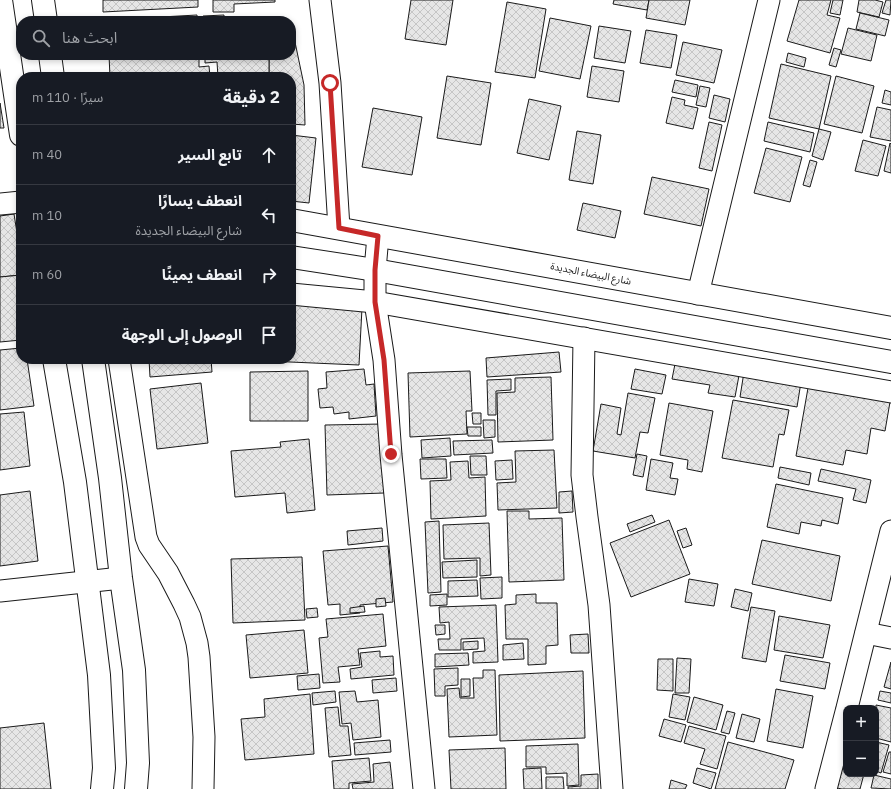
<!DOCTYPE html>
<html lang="ar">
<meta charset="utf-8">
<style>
body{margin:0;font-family:"IBM Plex Sans","Noto Sans Arabic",sans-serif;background:#242831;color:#f1f3f6;direction:rtl}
.controls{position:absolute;right:12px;bottom:12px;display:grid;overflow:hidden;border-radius:8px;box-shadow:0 2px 6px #0003}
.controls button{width:36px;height:36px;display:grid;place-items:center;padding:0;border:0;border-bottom:1px solid #363941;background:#171b24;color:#f1f3f6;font:20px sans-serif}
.stop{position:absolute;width:12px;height:12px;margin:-9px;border:3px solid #c62828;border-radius:50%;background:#fff}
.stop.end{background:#c62828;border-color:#fff;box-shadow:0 1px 4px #0008}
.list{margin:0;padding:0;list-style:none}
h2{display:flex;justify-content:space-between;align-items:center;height:52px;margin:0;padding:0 16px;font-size:17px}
h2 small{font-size:13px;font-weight:400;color:#9ea1a6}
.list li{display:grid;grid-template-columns:26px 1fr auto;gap:12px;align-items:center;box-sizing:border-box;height:60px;padding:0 16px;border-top:1px solid #363941}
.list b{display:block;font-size:15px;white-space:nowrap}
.list p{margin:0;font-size:13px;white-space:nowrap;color:#9ea1a6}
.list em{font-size:13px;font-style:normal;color:#9ea1a6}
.icon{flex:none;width:22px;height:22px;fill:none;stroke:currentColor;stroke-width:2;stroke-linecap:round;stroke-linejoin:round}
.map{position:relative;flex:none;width:891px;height:789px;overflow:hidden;direction:ltr}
.search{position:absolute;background:#171b24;box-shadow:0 2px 6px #0003;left:16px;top:16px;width:280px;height:44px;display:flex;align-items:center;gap:10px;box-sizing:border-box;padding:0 14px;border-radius:16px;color:#9ea1a6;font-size:15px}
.panel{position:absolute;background:#171b24;box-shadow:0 2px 6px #0003;left:16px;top:72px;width:280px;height:292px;border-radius:16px;direction:rtl}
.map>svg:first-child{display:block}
</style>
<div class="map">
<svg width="891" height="789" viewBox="0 0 891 789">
<defs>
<pattern id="building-cross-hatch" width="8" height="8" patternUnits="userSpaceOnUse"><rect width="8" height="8" fill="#e6e6e6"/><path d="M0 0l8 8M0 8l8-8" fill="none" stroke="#c5c5c5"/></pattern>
</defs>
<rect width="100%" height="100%" fill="#fff"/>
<g fill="url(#building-cross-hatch)" stroke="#1a1a1a">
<polygon points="103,0 198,0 198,7 103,12"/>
<polygon points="213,0 275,0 275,2 234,4 234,12 213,12"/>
<polygon points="411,0 453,0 446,45 405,39"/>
<polygon points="614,0 649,0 647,10 613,4"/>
<polygon points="649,0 690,0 685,25 646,18"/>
<polygon points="799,0 831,0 827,15 840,18 830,53 787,41"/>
<polygon points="833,0 843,0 840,15 830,13"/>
<polygon points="859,0 875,0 883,2 879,17 857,12"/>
<polygon points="886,0 891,0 890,15 882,13"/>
<polygon points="507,2 546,9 535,78 495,72"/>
<polygon points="860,13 889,20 885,36 856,29"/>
<polygon points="197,15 197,21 107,21 107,20"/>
<polygon points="224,15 224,21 204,21 203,16"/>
<polygon points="550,18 591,26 580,79 539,71"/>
<polygon points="291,23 304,85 305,125 291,124 291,77 264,77 264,73 269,73 269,55 291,55"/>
<polygon points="599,26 631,31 625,63 594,58"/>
<polygon points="848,28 877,35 871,61 841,54"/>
<polygon points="646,30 677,35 671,68 640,63"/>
<polygon points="683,42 722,50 714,83 676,75"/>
<polygon points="834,48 841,50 836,67 829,65"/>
<polygon points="788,53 806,58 804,67 786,62"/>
<polygon points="109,55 199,55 199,67 209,66 210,77 110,77"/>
<polygon points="205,55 269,55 269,73 264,73 264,77 218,77 217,62 205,63"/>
<polygon points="781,64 831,76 819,129 769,118"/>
<polygon points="592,66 624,71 619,102 587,97"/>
<polygon points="447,76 491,83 481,145 437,138"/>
<polygon points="836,76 874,86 862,133 824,124"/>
<polygon points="675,80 698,85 696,97 672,92"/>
<polygon points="700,86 710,88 706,107 696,105"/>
<polygon points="885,90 891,92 891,105 882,103"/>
<polygon points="714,95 730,99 725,122 709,118"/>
<polygon points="672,97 685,100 684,105 698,108 693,129 666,123"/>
<polygon points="529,99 561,106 549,160 517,153"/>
<polygon points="0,103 4,128 0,128"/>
<polygon points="877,107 891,110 891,141 870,137"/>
<polygon points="373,108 422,117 412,175 362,167"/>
<polygon points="709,122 722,125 712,171 699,168"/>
<polygon points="768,122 814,133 810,152 764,141"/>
<polygon points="819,129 831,132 823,160 812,156"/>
<polygon points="577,131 601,135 593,184 569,180"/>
<polygon points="291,135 316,138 309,203 291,201"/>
<polygon points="863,140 886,146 878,176 855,171"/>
<polygon points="890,143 891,144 891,173 884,171"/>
<polygon points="766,148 802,157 790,202 754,193"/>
<polygon points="810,160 817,162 810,187 803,185"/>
<polygon points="652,177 709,189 701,226 644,214"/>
<polygon points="583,203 621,211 615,238 577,230"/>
<polygon points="14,214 21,258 21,275 0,277 0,216"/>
<polygon points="21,275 21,340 0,342 0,277"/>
<polygon points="291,304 362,308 359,365 267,361 267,359 291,359"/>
<polygon points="21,348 21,359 27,359 34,406 0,410 0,350"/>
<polygon points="559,352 561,372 487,377 486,358"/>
<polygon points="149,359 211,359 212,372 150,377"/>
<polygon points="676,359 740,370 735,397 708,393 710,385 672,379"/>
<polygon points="364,369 366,385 374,384 376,416 349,419 349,412 334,414 333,407 320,408 318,389 327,388 326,372"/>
<polygon points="635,369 666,375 662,394 631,389"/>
<polygon points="308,371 308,421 250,421 250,372"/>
<polygon points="470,371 472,411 466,411 467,434 410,437 408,373"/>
<polygon points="744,372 801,382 797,407 740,397"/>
<polygon points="551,377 553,440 498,442 497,393 515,392 515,378"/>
<polygon points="511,379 511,390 496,391 496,415 488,415 487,380"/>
<polygon points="201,383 208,443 157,449 150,389"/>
<polygon points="808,388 890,402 885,431 871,428 867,454 846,450 843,465 796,456"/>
<polygon points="628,393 655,398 648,433 640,432 635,458 593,451 601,404 621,408 617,434 621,435"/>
<polygon points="733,400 789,410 784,435 779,434 773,467 722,458"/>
<polygon points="669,403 713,411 702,472 687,469 688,460 660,455"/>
<polygon points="24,412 30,466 0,470 0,414"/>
<polygon points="472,413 481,413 481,424 473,424"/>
<polygon points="483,420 495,420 495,437 484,438"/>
<polygon points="382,424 384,493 327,495 325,425"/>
<polygon points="467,427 481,427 481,436 468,436"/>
<polygon points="450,438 451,456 422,458 421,440"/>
<polygon points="309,439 315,510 287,513 285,493 235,497 231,451 281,447 280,442"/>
<polygon points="492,440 493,453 454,455 453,441"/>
<polygon points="554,450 557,508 498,510 497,483 516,482 515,451"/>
<polygon points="637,454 647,456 643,477 633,475"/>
<polygon points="470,456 486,456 487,475 471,475"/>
<polygon points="420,459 446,459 447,478 421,479"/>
<polygon points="651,459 673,463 670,478 678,479 675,495 646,490"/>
<polygon points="512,460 513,479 496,480 495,461"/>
<polygon points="468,461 469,478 485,477 486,516 431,519 430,481 451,480 450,462"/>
<polygon points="780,467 811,473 809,485 778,478"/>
<polygon points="821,469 871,480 866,503 853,500 856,489 818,481"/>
<polygon points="776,484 843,498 838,524 822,520 821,526 801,522 799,534 767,527"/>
<polygon points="30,491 38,561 0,566 0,495"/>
<polygon points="572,491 573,512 559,513 559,492"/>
<polygon points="507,511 529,511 529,519 562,518 564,580 509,582"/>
<polygon points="652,515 655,522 630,532 627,524"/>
<polygon points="669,520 690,574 631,597 610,543"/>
<polygon points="439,521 441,592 428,593 425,522"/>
<polygon points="489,523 491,575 480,576 480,558 444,559 443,525"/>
<polygon points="382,528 383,541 348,545 347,531"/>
<polygon points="686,528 692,545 683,548 677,531"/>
<polygon points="762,540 840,556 831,601 752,584"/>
<polygon points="388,546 393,602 360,605 360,613 340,615 340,604 328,605 323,551"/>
<polygon points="302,557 305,620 233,623 231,559"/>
<polygon points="477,560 477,577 443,578 442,562"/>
<polygon points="502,577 502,598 481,599 480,578"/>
<polygon points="689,579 718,584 714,606 685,602"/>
<polygon points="477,580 478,596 448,597 448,581"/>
<polygon points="735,589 752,593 748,611 731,607"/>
<polygon points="447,594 447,605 430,606 430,595"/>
<polygon points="536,594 536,603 557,603 558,645 546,646 546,664 528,665 528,639 506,639 505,605 516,604 516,595"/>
<polygon points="385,598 386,606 376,607 376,599"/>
<polygon points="496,605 498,662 473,663 473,652 485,651 484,638 461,639 461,650 439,650 438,639 450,639 449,622 440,623 439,607"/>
<polygon points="364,606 365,612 350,613 350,608"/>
<polygon points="751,607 775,611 766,662 742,658"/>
<polygon points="317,608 318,617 307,618 306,609"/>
<polygon points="383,614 386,646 358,649 360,665 338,667 340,682 323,683 319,638 328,637 326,619"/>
<polygon points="779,616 830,625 823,658 774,650"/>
<polygon points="435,625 445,625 445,634 436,635"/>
<polygon points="304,630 308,673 250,678 246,635"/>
<polygon points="588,634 589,653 571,653 570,635"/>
<polygon points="478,641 478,649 463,650 463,642"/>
<polygon points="523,643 524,659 503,660 503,645"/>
<polygon points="380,651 380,657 393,656 394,675 351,679 350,669 362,667 360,653"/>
<polygon points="468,653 469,665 435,667 435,654"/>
<polygon points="785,655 830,663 825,689 780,681"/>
<polygon points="677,658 691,659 689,693 675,693"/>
<polygon points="658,659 673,659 673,691 657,690"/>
<polygon points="891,662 891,689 884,687"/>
<polygon points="458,668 458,685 445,686 445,696 435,696 434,669"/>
<polygon points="483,670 495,670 497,735 449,737 447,689 459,688 460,698 474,698 473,678 483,678"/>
<polygon points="583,671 585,738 500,741 499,675"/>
<polygon points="319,674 320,688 298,690 297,676"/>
<polygon points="396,678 397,691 373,693 372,680"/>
<polygon points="461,679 470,679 470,696 461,697"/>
<polygon points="776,689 813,696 803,748 767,741"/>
<polygon points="335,691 336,702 313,705 312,693"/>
<polygon points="355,691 357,702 378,700 381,737 353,740 351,723 342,724 339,692"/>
<polygon points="880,691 891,693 891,703 878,700"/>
<polygon points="310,694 314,754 245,760 241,719 265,717 264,699"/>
<polygon points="673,694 690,697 685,720 669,717"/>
<polygon points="694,697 723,705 716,730 687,722"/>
<polygon points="876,705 891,708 891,742 876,738"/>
<polygon points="338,707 340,726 348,726 351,755 329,757 325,708"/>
<polygon points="727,711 735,713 729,734 721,732"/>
<polygon points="742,714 760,719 754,742 736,738"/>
<polygon points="664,719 686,725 681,742 659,736"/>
<polygon points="44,723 51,789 0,789 0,728"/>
<polygon points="689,726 726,736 717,769 700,764 705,749 684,743"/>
<polygon points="390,740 391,752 355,755 354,743"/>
<polygon points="728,742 794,760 785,789 715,789"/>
<polygon points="876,742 889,745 881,773 876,771"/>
<polygon points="578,744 579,785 567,786 567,773 546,774 546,767 526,767 526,746"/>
<polygon points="505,748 506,789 451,789 449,750"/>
<polygon points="889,752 891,752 891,774 883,772"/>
<polygon points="369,758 371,781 349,783 349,789 334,789 332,761"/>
<polygon points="390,762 393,789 353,789 352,784 374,782 373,764"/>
<polygon points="843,765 846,766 846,774 864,774 860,789 842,789 837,788"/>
<polygon points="541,768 542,789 524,789 523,769"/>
<polygon points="697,768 716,773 711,789 693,783"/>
<polygon points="598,774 598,789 568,789 568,787 581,786 581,775"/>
<polygon points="874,775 891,779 891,789 871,788"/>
<polygon points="546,777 563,777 564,789 546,789"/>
<polygon points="671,780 687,785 685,789 669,789"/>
</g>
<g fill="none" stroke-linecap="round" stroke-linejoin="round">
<defs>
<g id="minor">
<polyline points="320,0 330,83 339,228"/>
<polyline points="0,204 21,202"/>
<polyline points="378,236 375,270 375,302 384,360 391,455 424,789"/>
<polyline points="291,294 375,302 891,392"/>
<polyline points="698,294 769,0"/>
<polyline points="584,338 582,475 587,517 599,605 612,789"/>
<polyline points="119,359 146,537 149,545 168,573 184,604 190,617 197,643 199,657 204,737 203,789"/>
<polyline points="0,591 121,578"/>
<polyline points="866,633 891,638"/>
<polyline points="847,708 891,531"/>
<polyline points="826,789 846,712"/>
</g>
<g id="tertiary">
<polyline points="291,220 891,328"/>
<polyline points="291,257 375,270 891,362"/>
</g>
<g id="primary">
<polyline points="1,0 21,135"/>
<polyline points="43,0 46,21"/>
<polyline points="50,55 53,77"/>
<polyline points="54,359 75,482 99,675 104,768 102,789"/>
<polyline points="93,359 110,478 121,578 134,670 138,763 136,789"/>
</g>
</defs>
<use href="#minor" stroke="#1a1a1a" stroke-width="23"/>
<use href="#tertiary" stroke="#1a1a1a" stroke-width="24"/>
<use href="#primary" stroke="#1a1a1a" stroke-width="24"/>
<use href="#minor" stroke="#fff" stroke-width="21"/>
<use href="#tertiary" stroke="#fff" stroke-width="22"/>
<use href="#primary" stroke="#fff" stroke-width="22"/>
</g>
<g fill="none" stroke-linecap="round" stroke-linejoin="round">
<polyline stroke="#c62828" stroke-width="5" points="330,83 339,228 378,236 375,270 375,302 384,360 391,454"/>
</g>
<g text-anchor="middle" stroke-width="3" stroke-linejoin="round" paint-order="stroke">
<g font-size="10" fill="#1a1a1a" stroke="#fff">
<text transform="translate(591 273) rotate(11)" y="4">شارع البيضاء الجديدة</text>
</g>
</g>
</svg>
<div class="controls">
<button>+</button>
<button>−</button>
</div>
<div class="stop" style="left:330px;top:83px"></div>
<div class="stop end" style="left:391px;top:454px"></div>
<div class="search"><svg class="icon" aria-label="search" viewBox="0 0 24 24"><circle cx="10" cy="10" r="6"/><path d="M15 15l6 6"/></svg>ابحث هنا</div>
<section class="panel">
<h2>2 دقيقة<small>سيرًا · 110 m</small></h2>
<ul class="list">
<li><svg class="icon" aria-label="ahead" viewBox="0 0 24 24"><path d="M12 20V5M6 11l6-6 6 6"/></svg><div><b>تابع السير</b></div><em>40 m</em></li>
<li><svg class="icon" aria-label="left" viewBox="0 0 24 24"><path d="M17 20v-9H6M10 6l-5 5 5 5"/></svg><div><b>انعطف يسارًا</b><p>شارع البيضاء الجديدة</p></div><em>10 m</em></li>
<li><svg class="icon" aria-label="right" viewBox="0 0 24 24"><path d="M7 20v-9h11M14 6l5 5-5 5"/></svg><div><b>انعطف يمينًا</b></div><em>60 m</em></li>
<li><svg class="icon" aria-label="arrive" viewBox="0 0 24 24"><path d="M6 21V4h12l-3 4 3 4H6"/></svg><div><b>الوصول إلى الوجهة</b></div></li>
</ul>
</section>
</div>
